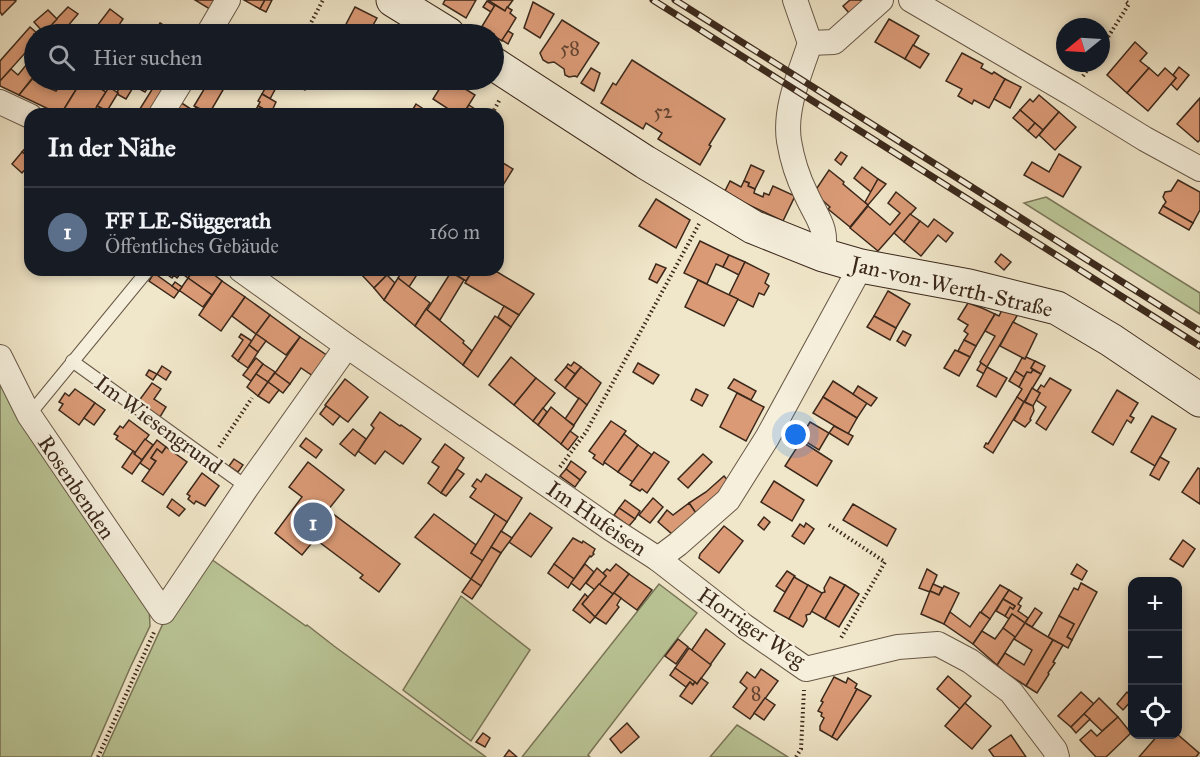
<!DOCTYPE html>
<html lang="de">
<meta charset="utf-8">
<style>
body{margin:0;font-family:"IM FELL Great Primer",serif;background:#20242c;color:#f1f3f6}
.controls{position:absolute;right:18px;bottom:18px;display:grid;overflow:hidden;border-radius:12px;box-shadow:0 3px 9px #0003}
.controls button{width:54px;height:54px;display:grid;place-items:center;padding:0;border:0;border-bottom:2px solid #363941;background:#171b24;color:#f1f3f6;font:30px sans-serif}
.compass{position:absolute;left:1056px;top:18px;width:54px;height:54px;border-radius:50%;background:#171b24;box-shadow:0 3px 9px #0003;rotate:252deg}
.you{position:absolute;left:796px;top:435px;width:21px;height:21px;margin:-15px;border:4px solid #fff;border-radius:50%;background:#1a73e8;box-shadow:0 0 0 9px #1a73e833}
.badge{display:grid;place-items:center;width:39px;height:39px;border-radius:50%;background:#7c3aed;color:#fff;font-size:20px;font-weight:700}
.pin{position:absolute;translate:-50% -50%;border:3px solid #fff;box-shadow:0 2px 6px #0006}
.list{margin:0;padding:0;list-style:none}
h2{display:flex;justify-content:space-between;align-items:center;height:78px;margin:0;padding:0 24px;font-size:26px}
h2 small{font-size:20px;font-weight:400;color:#9ea1a6}
.list li{display:grid;grid-template-columns:39px 1fr auto;gap:18px;align-items:center;box-sizing:border-box;height:90px;padding:0 24px;border-top:2px solid #363941}
.list b{display:block;font-size:22px;white-space:nowrap}
.list p{margin:0;font-size:20px;white-space:nowrap;color:#9ea1a6}
.list em{font-size:20px;font-style:normal;color:#9ea1a6}
.icon{flex:none;width:33px;height:33px;fill:none;stroke:currentColor;stroke-width:2;stroke-linecap:round;stroke-linejoin:round}
.map{position:relative;flex:none;width:1200px;height:757px;overflow:hidden}
.search{position:absolute;background:#171b24;box-shadow:0 3px 9px #0003;left:24px;top:24px;width:480px;height:66px;display:flex;align-items:center;gap:15px;box-sizing:border-box;padding:0 21px;border-radius:33px;color:#9ea1a6;font-size:22px}
.panel{position:absolute;background:#171b24;box-shadow:0 3px 9px #0003;left:24px;top:108px;width:480px;height:168px;border-radius:18px}
.map>svg:first-child{display:block}
</style>
<div class="map">
<svg width="1200" height="757" viewBox="0 0 1200 757">
<rect width="100%" height="100%" fill="#f0e6c9"/>
<filter id="stains"><feTurbulence type="fractalNoise" baseFrequency=".00333" numOctaves="4"/><feColorMatrix values="0 0 0 0 .2 0 0 0 0 .09 0 0 0 0 .02 0 0 0 .5 -.17"/></filter>
<radialGradient id="worn" r=".72"><stop offset=".6" stop-color="#630" stop-opacity="0"/><stop offset="1" stop-color="#630" stop-opacity=".3"/></radialGradient>
<g fill="#bac596" stroke="#7a7658" stroke-width="1.5">
<polygon points="1046,197 1200,293 1200,314 1024,203"/>
<polygon points="0,372 149,605 150,626 130,668 91,757 0,757"/>
<polygon points="211,559 306,626 307,625 334,646 486,757 102,757 166,617"/>
<polygon points="659,584 697,613 588,755 590,757 522,757"/>
<polygon points="461,596 530,650 471,741 403,690"/>
<polygon points="737,725 788,757 710,757"/>
</g>
<g fill="#da9a76" stroke="#3b281b" stroke-width="1.5">
<polygon points="0,0 14,0 16,1 2,15 0,12"/>
<polygon points="195,0 219,0 213,11"/>
<polygon points="244,0 265,0 260,9"/>
<polygon points="265,0 272,0 266,12 260,9"/>
<polygon points="445,0 476,0 466,18 443,4"/>
<polygon points="488,0 513,0 505,11"/>
<polygon points="850,0 860,0 862,2 849,13 843,6"/>
<polygon points="487,1 495,6 491,12 483,7"/>
<polygon points="533,2 554,14 540,38 524,28"/>
<polygon points="495,5 505,11 507,7 512,10 510,13 516,18 502,41 494,36 494,34 481,28"/>
<polygon points="68,7 78,14 61,34 42,34"/>
<polygon points="355,7 377,18 368,34 351,34 343,30"/>
<polygon points="110,9 123,19 113,34 109,34 97,26"/>
<polygon points="48,10 57,19 44,33 34,22"/>
<polygon points="889,19 919,36 905,59 875,42"/>
<polygon points="562,20 599,43 577,77 575,76 569,77 565,75 564,69 554,62 548,63 543,60 540,53"/>
<polygon points="160,23 171,30 168,34 153,34"/>
<polygon points="30,27 38,34 34,34 34,43 0,81 0,61"/>
<polygon points="94,28 103,34 89,34"/>
<polygon points="508,31 513,34 508,44 502,40"/>
<polygon points="1135,42 1147,53 1140,61 1149,68 1127,93 1107,75"/>
<polygon points="913,45 929,54 920,68 905,59"/>
<polygon points="962,53 983,64 981,68 992,74 994,72 1005,79 989,108 974,100 972,104 958,96 962,89 946,81"/>
<polygon points="34,60 34,76 19,95 0,86 0,81 11,69 18,75 27,64"/>
<polygon points="632,60 725,119 709,145 711,146 700,165 658,139 662,133 646,123 643,129 601,103 613,83 616,85"/>
<polygon points="1179,67 1189,75 1177,90 1171,84 1176,78 1173,75"/>
<polygon points="591,68 600,73 594,91 581,83"/>
<polygon points="1149,68 1158,76 1165,68 1176,78 1148,111 1127,93"/>
<polygon points="34,77 34,80 40,80 50,84 49,88 56,91 64,80 82,80 61,114 59,114 19,95"/>
<polygon points="1005,79 1021,87 1010,108 994,99"/>
<polygon points="82,80 86,80 106,92 93,114 67,114 63,111 61,114"/>
<polygon points="123,80 139,80 149,86 145,92"/>
<polygon points="124,80 134,86 126,99 117,94 118,93 117,92"/>
<polygon points="154,80 160,80 163,81 162,84 167,87 151,114 141,114 138,112 153,88 151,85"/>
<polygon points="270,80 279,82 270,99 262,94"/>
<polygon points="273,80 291,80 287,86"/>
<polygon points="291,80 311,80 305,90 290,82"/>
<polygon points="445,80 451,80 475,95 463,114 456,114 433,99"/>
<polygon points="209,81 223,90 209,114 194,106"/>
<polygon points="109,87 118,93 107,111 97,106"/>
<polygon points="262,94 276,102 271,113 258,106 260,102 258,101"/>
<polygon points="1039,95 1059,112 1043,130 1020,110 1030,99 1033,102"/>
<polygon points="1200,98 1200,140 1198,142 1177,124"/>
<polygon points="180,102 194,111 192,114 172,114"/>
<polygon points="416,104 425,110 423,114 410,114"/>
<polygon points="469,105 475,109 473,114 463,114"/>
<polygon points="97,106 107,111 114,114 93,114"/>
<polygon points="258,106 271,113 271,114 253,114"/>
<polygon points="196,107 200,109 209,114 192,114"/>
<polygon points="1020,110 1035,123 1028,131 1013,118"/>
<polygon points="1059,112 1076,127 1055,150 1039,135"/>
<polygon points="1035,123 1043,130 1036,138 1028,131"/>
<polygon points="30,143 30,158 22,152"/>
<polygon points="22,152 30,158 30,164 22,173 12,164"/>
<polygon points="841,152 847,156 841,165 835,160"/>
<polygon points="1059,154 1081,167 1063,197 1024,175 1032,162 1049,172"/>
<polygon points="498,160 513,169 498,193"/>
<polygon points="751,165 764,171 755,189 748,186 749,183 744,181"/>
<polygon points="862,167 878,179 871,192 854,178"/>
<polygon points="829,170 844,182 843,184 868,205 850,227 828,209 830,207 820,198 815,191"/>
<polygon points="878,179 886,184 868,205 865,202"/>
<polygon points="1178,180 1200,192 1200,210 1193,223 1163,206 1166,202 1163,197 1165,192 1171,191"/>
<polygon points="730,181 741,187 744,181 749,183 748,186 755,189 754,193 763,197 764,193 769,195 773,186 795,196 783,221 724,193"/>
<polygon points="896,192 916,208 878,251 850,228 868,206 890,225 900,213 888,203"/>
<polygon points="656,199 690,220 676,248 639,226"/>
<polygon points="1163,206 1193,223 1189,230 1159,213"/>
<polygon points="910,214 920,221 904,242 894,233"/>
<polygon points="934,219 953,233 946,242 938,235 921,256 904,242 920,221 928,227"/>
<polygon points="700,241 729,255 723,267 716,264 707,284 684,273"/>
<polygon points="1001,254 1011,262 1004,270 995,262"/>
<polygon points="729,255 745,262 739,275 723,267"/>
<polygon points="745,262 769,274 765,283 769,286 764,295 759,293 753,307 729,295"/>
<polygon points="656,264 666,268 657,283 649,279"/>
<polygon points="167,270 194,270 188,278 181,273 177,278 174,275 172,278 168,275 170,272"/>
<polygon points="194,270 208,270 222,281 212,295 188,278"/>
<polygon points="362,270 382,270 387,275 374,288 360,273"/>
<polygon points="403,270 420,270 409,287 398,278"/>
<polygon points="451,270 473,270 466,281 451,272"/>
<polygon points="473,270 494,270 534,294 519,315 465,283"/>
<polygon points="451,272 464,280 440,320 427,310"/>
<polygon points="154,273 179,291 174,298 149,281"/>
<polygon points="387,275 395,283 384,300 374,288"/>
<polygon points="188,278 212,295 203,307 180,291 179,291"/>
<polygon points="398,278 430,303 415,326 384,300"/>
<polygon points="698,280 738,299 724,326 685,307"/>
<polygon points="222,281 245,297 221,331 199,315"/>
<polygon points="175,282 182,287 179,291 172,286"/>
<polygon points="888,291 910,304 896,328 874,316"/>
<polygon points="245,297 270,315 256,334 232,316"/>
<polygon points="968,303 982,308 995,314 976,346 964,340 968,334 964,331 968,325 958,319"/>
<polygon points="504,306 519,315 511,327 498,317"/>
<polygon points="1003,308 1018,314 987,367 980,362 995,336 985,331 995,314 999,316"/>
<polygon points="426,309 464,341 463,343 472,351 463,365 415,326"/>
<polygon points="270,315 300,337 286,355 256,334"/>
<polygon points="495,316 511,327 478,377 463,365"/>
<polygon points="874,316 896,328 890,340 867,327"/>
<polygon points="1013,322 1037,334 1025,359 1000,346"/>
<polygon points="903,331 911,335 905,346 897,341"/>
<polygon points="241,334 252,341 238,361 232,356 243,340 239,337"/>
<polygon points="256,334 266,341 258,352 249,345"/>
<polygon points="300,337 328,356 313,376 301,368 290,384 275,373"/>
<polygon points="964,340 976,346 970,357 958,351"/>
<polygon points="249,345 258,352 248,368 238,361"/>
<polygon points="955,350 970,357 959,376 944,368"/>
<polygon points="511,357 536,378 514,405 489,385"/>
<polygon points="1026,357 1035,361 1031,368 1033,370 1031,373 1027,372 1024,377 1015,371 1022,358 1025,359"/>
<polygon points="256,358 263,364 251,381 243,375"/>
<polygon points="1035,361 1045,366 1041,374 1031,368"/>
<polygon points="574,362 581,367 575,374 566,367 568,364 571,366"/>
<polygon points="638,363 659,375 653,384 633,372"/>
<polygon points="981,363 987,367 984,374 977,370"/>
<polygon points="263,364 275,372 268,382 256,374"/>
<polygon points="162,366 171,372 166,380 157,374"/>
<polygon points="566,367 575,374 565,388 555,380"/>
<polygon points="581,367 601,383 587,405 565,388"/>
<polygon points="987,367 1007,378 996,397 977,386"/>
<polygon points="149,370 157,374 153,380 146,375"/>
<polygon points="1033,370 1041,374 1024,402 1017,397 1022,389 1019,387 1027,372 1031,373"/>
<polygon points="1015,371 1024,377 1019,387 1009,381"/>
<polygon points="275,373 290,384 283,393 268,382"/>
<polygon points="256,374 268,382 258,396 247,387"/>
<polygon points="536,378 555,393 533,421 514,405"/>
<polygon points="1050,378 1071,390 1046,430 1036,423 1046,407 1036,400 1040,393 1037,391 1041,385 1044,387"/>
<polygon points="345,379 368,397 348,422 325,405"/>
<polygon points="734,379 756,391 751,400 728,388"/>
<polygon points="833,381 867,403 857,418 823,397"/>
<polygon points="268,382 279,390 269,403 258,396"/>
<polygon points="152,383 161,389 154,399 166,407 160,417 138,402"/>
<polygon points="858,386 877,398 871,406 853,394"/>
<polygon points="1032,388 1040,393 1033,406 1025,402"/>
<polygon points="75,389 95,403 79,425 59,410 63,404 59,402 65,393 69,396"/>
<polygon points="696,389 708,395 702,406 691,400"/>
<polygon points="1117,390 1138,403 1130,416 1134,418 1131,423 1127,420 1113,445 1092,432"/>
<polygon points="737,393 764,407 746,441 720,427"/>
<polygon points="823,397 857,418 848,434 813,413"/>
<polygon points="1017,397 1024,402 993,453 984,447 986,443 988,444"/>
<polygon points="579,398 587,405 574,425 565,419"/>
<polygon points="1024,402 1033,406 1034,411 1030,419 1031,420 1025,427 1014,420"/>
<polygon points="95,403 105,410 94,425 84,418"/>
<polygon points="326,406 340,416 333,425 320,414"/>
<polygon points="551,407 574,426 561,444 538,425"/>
<polygon points="543,408 547,412 538,425 533,421"/>
<polygon points="380,412 400,426 401,425 421,439 403,464 385,451 375,464 358,451 374,428 371,425"/>
<polygon points="1152,416 1176,429 1155,466 1131,452"/>
<polygon points="129,420 149,435 136,453 116,439 118,436 114,434 120,426 123,428"/>
<polygon points="611,421 626,431 603,465 593,458 595,455 589,451"/>
<polygon points="810,422 829,433 819,450 800,438"/>
<polygon points="834,426 853,436 848,445 829,433"/>
<polygon points="353,429 366,439 355,456 340,444"/>
<polygon points="570,431 578,437 568,450 561,444"/>
<polygon points="624,434 638,445 618,472 604,462"/>
<polygon points="306,438 322,450 316,458 300,446"/>
<polygon points="145,439 153,445 142,460 134,454"/>
<polygon points="157,440 166,447 162,453 157,449 151,458 156,461 150,470 140,463"/>
<polygon points="801,441 832,461 817,486 785,466"/>
<polygon points="445,444 464,458 441,493 428,483 439,467 432,462"/>
<polygon points="638,445 652,455 633,482 618,472"/>
<polygon points="166,447 187,462 163,495 142,481 156,461 151,458 157,449 162,453"/>
<polygon points="133,451 135,453 134,454 142,460 132,474 122,467"/>
<polygon points="654,452 669,462 647,493 642,489 640,491 630,485"/>
<polygon points="703,454 712,462 688,488 678,479"/>
<polygon points="1160,457 1169,462 1159,480 1150,475"/>
<polygon points="234,459 243,465 238,472 229,466"/>
<polygon points="571,461 586,472 580,480 566,469"/>
<polygon points="308,462 344,490 328,510 400,564 379,592 360,578 363,575 315,539 302,555 275,533 302,497 289,487"/>
<polygon points="1198,468 1200,469 1200,504 1182,492"/>
<polygon points="457,469 464,474 446,496 441,493"/>
<polygon points="566,469 580,480 575,487 560,476"/>
<polygon points="202,473 219,486 205,506 196,501 194,504 188,499 190,496 187,494"/>
<polygon points="486,474 522,498 507,522 470,497 476,489 472,486 477,479 481,482"/>
<polygon points="724,476 732,485 698,516 689,503 706,492"/>
<polygon points="774,481 804,500 792,521 761,502"/>
<polygon points="653,498 663,507 650,523 639,515"/>
<polygon points="172,499 185,509 179,516 167,507"/>
<polygon points="625,500 640,511 635,519 619,508"/>
<polygon points="689,503 698,516 672,534 658,522 667,510 673,515"/>
<polygon points="853,504 896,529 887,546 843,520"/>
<polygon points="619,508 635,519 629,526 614,515"/>
<polygon points="530,513 552,528 531,557 509,542"/>
<polygon points="434,514 476,545 471,553 483,561 471,579 415,537"/>
<polygon points="495,514 507,522 483,561 471,553"/>
<polygon points="764,517 770,522 764,530 758,525"/>
<polygon points="806,523 814,529 804,544 792,536 800,524 804,527"/>
<polygon points="724,526 743,541 719,573 699,558 700,554"/>
<polygon points="501,531 512,538 501,553 491,547"/>
<polygon points="573,538 582,543 583,541 595,549 593,553 594,554 591,557 590,556 574,579 554,564"/>
<polygon points="1183,540 1195,549 1183,567 1170,559"/>
<polygon points="491,547 501,553 481,586 471,579"/>
<polygon points="554,564 574,579 568,588 548,573"/>
<polygon points="585,564 594,572 580,590 571,583"/>
<polygon points="616,564 629,574 613,594 599,584 606,576 603,573 607,569 610,571"/>
<polygon points="1077,564 1087,571 1082,580 1071,574"/>
<polygon points="597,568 606,576 595,590 586,583"/>
<polygon points="927,569 937,575 930,592 919,588"/>
<polygon points="787,571 795,576 785,592 776,586"/>
<polygon points="629,574 652,590 637,610 614,593"/>
<polygon points="794,577 808,585 789,619 774,611"/>
<polygon points="830,577 845,585 825,619 811,611 821,593 825,592 824,588"/>
<polygon points="471,579 481,586 472,599 462,592"/>
<polygon points="1081,583 1097,592 1072,640 1067,637 1074,624 1059,616 1074,588 1078,590"/>
<polygon points="599,584 613,594 595,617 582,604"/>
<polygon points="933,584 942,588 939,595 930,591"/>
<polygon points="808,585 822,593 810,614 806,615 807,620 803,627 789,619"/>
<polygon points="845,585 859,594 839,627 825,619"/>
<polygon points="1000,585 1009,590 990,619 981,612"/>
<polygon points="944,586 959,593 944,624 921,614 930,591 939,595"/>
<polygon points="1009,590 1022,598 1018,604 1021,606 1018,611 1028,618 1025,623 1012,614 1009,619 1005,616 1010,607 1013,609 1015,606 1003,599"/>
<polygon points="614,593 621,598 617,605 619,607 606,624 595,617"/>
<polygon points="585,594 588,597 582,604 595,617 590,623 573,610"/>
<polygon points="1003,599 1015,606 1013,609 1010,607 1005,616 996,611"/>
<polygon points="1035,608 1042,613 1032,627 1025,623"/>
<polygon points="950,612 970,627 980,612 990,619 973,644 944,624"/>
<polygon points="1012,614 1025,623 1016,638 1003,628"/>
<polygon points="1059,616 1074,624 1067,637 1072,640 1068,648 1048,637"/>
<polygon points="1025,623 1053,640 1026,686 1006,673 997,665 1005,653 1024,665 1032,650 1014,639"/>
<polygon points="1003,628 1015,637 997,665 973,644 982,631 995,639"/>
<polygon points="706,629 725,644 710,665 691,651"/>
<polygon points="678,639 688,647 676,664 665,656"/>
<polygon points="1053,640 1063,645 1053,662 1055,663 1048,673 1049,674 1037,693 1026,686"/>
<polygon points="689,648 711,665 697,684 675,668"/>
<polygon points="675,668 695,682 693,685 690,682 686,687 670,675"/>
<polygon points="761,669 778,681 750,719 733,707 747,688 740,682 747,672 755,678"/>
<polygon points="948,676 971,696 960,709 937,689"/>
<polygon points="834,677 846,683 848,678 857,684 855,688 857,689 832,737 820,730 820,726 824,718 821,716 822,713 818,711 823,702 821,701"/>
<polygon points="701,678 708,683 692,704 680,696 690,682 693,685 695,682 697,684"/>
<polygon points="857,689 871,696 837,740 832,737"/>
<polygon points="1081,692 1094,704 1071,727 1058,716"/>
<polygon points="1127,692 1132,697 1132,700 1123,710 1117,704"/>
<polygon points="765,698 775,705 764,720 754,713"/>
<polygon points="1099,698 1118,717 1102,731 1084,714"/>
<polygon points="965,703 991,726 972,749 945,726"/>
<polygon points="1084,714 1090,719 1076,733 1071,727"/>
<polygon points="1118,717 1131,733 1106,757 1096,757 1080,740 1091,730 1097,736"/>
<polygon points="627,723 639,737 621,753 610,739"/>
<polygon points="483,733 490,738 485,747 476,742"/>
<polygon points="1159,734 1177,734 1199,753 1196,757 1139,757"/>
<polygon points="1011,735 1026,757 994,757 989,750"/>
<polygon points="509,750 517,757 504,757"/>
</g>
<g fill="none" stroke-linecap="round" stroke-linejoin="round">
<defs>
<g id="service">
<polyline points="72,361 247,487"/>
<polyline points="29,415 148,270"/>
</g>
<g id="minor">
<polyline points="795,0 810,43"/>
<polyline points="911,0 1072,94 1145,139 1200,169"/>
<polyline points="208,34 228,0"/>
<path d="M810 43C800 74 784 108 789 141 792 159 798 178 806 194 817 219 828 226 823 255"/>
<polyline points="810,43 834,42 881,0"/>
<polyline points="0,102 30,116"/>
<polyline points="161,114 182,80"/>
<polyline points="241,270 347,346 610,528 658,559 744,626 806,669 898,647 938,644 970,661 1011,692 1055,750 1057,757"/>
<polyline points="0,357 29,415 163,612 247,487 347,346"/>
<polyline points="658,559 678,544 728,500 767,438 861,266"/>
</g>
<g id="secondary">
<polyline points="393,0 448,34"/>
<polyline points="494,64 645,162 753,227 823,255 861,266 969,286 1057,308 1111,340 1200,400"/>
</g>
</defs>
<use href="#service" stroke="#685846" stroke-width="14"/>
<use href="#minor" stroke="#685846" stroke-width="26"/>
<use href="#secondary" stroke="#3b281b" stroke-width="35"/>
<g stroke="#3b281b" stroke-width="4" stroke-dasharray="1.5 3" stroke-linecap="butt">
<polyline points="305,34 323,0"/>
<polyline points="1101,48 1129,4 1124,0"/>
<polyline points="1083,76 1092,63"/>
<polyline points="492,114 500,99"/>
<polyline points="219,447 252,398"/>
<polyline points="560,467 586,432 699,224"/>
<polyline points="829,525 885,562 841,638"/>
<polyline points="98,757 155,630"/>
<polyline points="796,757 801,749 804,690"/>
</g>
<use href="#service" stroke="#f5efdc" stroke-width="12"/>
<use href="#minor" stroke="#f5efdc" stroke-width="24"/>
<use href="#secondary" stroke="#f5efdc" stroke-width="33"/>
<defs>
<g id="rail">
<polyline points="653,0 1200,346"/>
<polyline points="675,0 1200,331"/>
</g>
</defs>
<use href="#rail" stroke="#3b281b" stroke-width="7"/>
<use href="#rail" stroke="#f5efdc" stroke-width="4.5" stroke-dasharray="14" stroke-linecap="butt"/>
</g>
<g text-anchor="middle" stroke-width="4.5" stroke-linejoin="round" paint-order="stroke">
<g font-size="20" fill="#634432">
<text x="570" y="55">58</text>
<text x="663" y="118">52</text>
<text x="756" y="700">8</text>
</g>
<g font-size="22" fill="#3b281b" stroke="#f5efdc">
<text transform="translate(952 286) rotate(13)" y="8">Jan-von-Werth-Straße</text>
<text transform="translate(159 424) rotate(36)" y="8">Im Wiesengrund</text>
<text transform="translate(77 487) rotate(56)" y="8">Rosenbenden</text>
<text transform="translate(597 518) rotate(34)" y="8">Im Hufeisen</text>
<text transform="translate(752 627) rotate(34)" y="8">Horriger Weg</text>
</g>
</g>
<rect width="100%" height="100%" filter="url(#stains)"/>
<rect width="100%" height="100%" fill="url(#worn)"/>
</svg>
<div class="controls">
<button>+</button>
<button>−</button>
<button><svg class="icon" aria-label="locate" viewBox="0 0 24 24"><circle cx="12" cy="12" r="6"/><path d="M12 2v4M12 18v4M2 12h4M18 12h4"/></svg></button>
</div>
<svg class="compass" viewBox="-18 -18 36 36"><path d="M0-13l5 13h-10z" fill="#e53935"/><path d="M0 13l5-13h-10z" fill="#9ea1a6"/></svg>
<div class="you"></div>
<div class="pin badge" style="left:313px;top:522px;background:#5c6f8a">1</div>
<div class="search"><svg class="icon" aria-label="search" viewBox="0 0 24 24"><circle cx="10" cy="10" r="6"/><path d="M15 15l6 6"/></svg>Hier suchen</div>
<section class="panel">
<h2>In der Nähe<small></small></h2>
<ul class="list">
<li><span class="badge" style="background:#5c6f8a">1</span><div><b>FF LE-Süggerath</b><p>Öffentliches Gebäude</p></div><em>160 m</em></li>
</ul>
</section>
</div>
